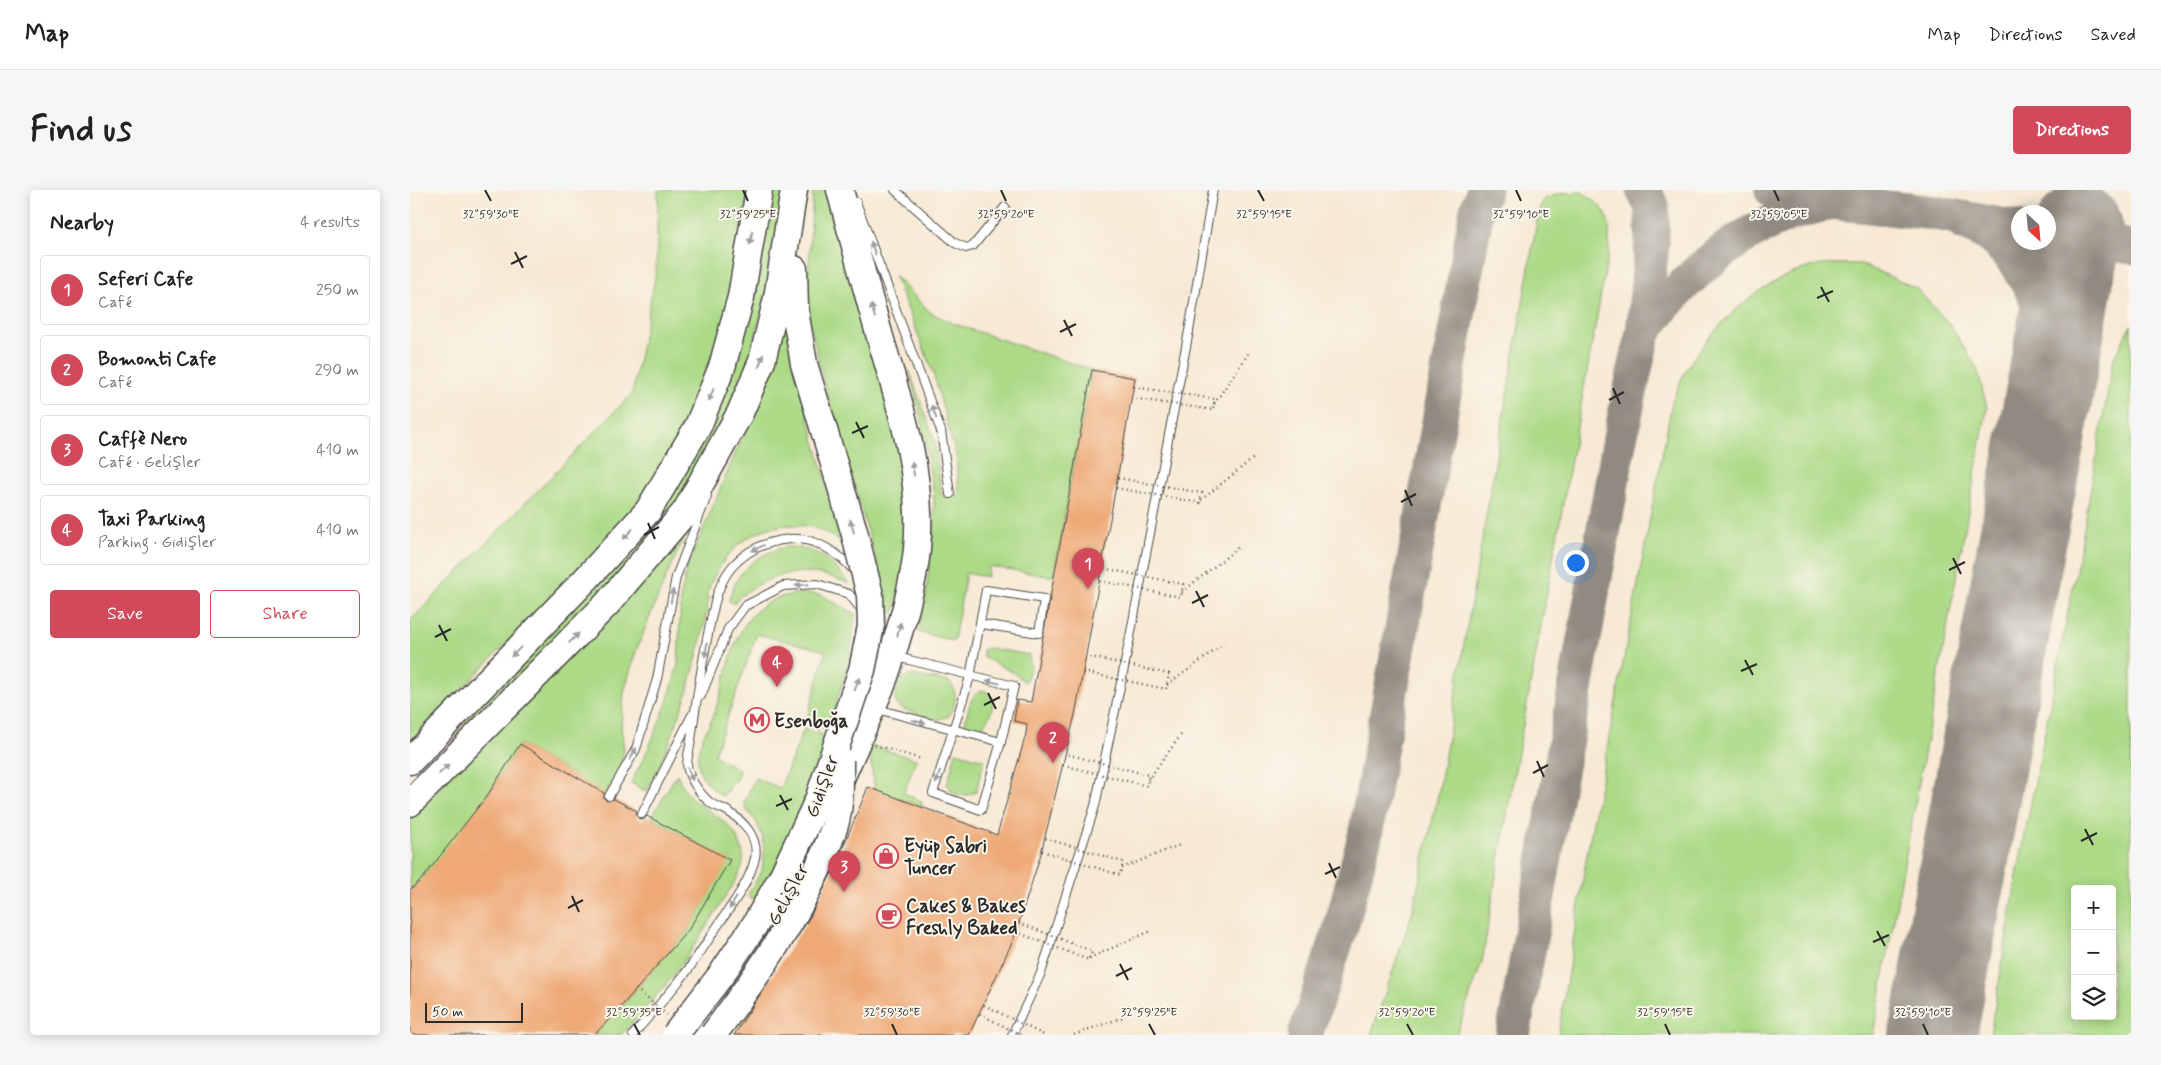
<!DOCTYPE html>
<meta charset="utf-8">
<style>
body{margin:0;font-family:Mynerve,sans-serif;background:#f6f6f6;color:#222}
.controls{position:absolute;right:15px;bottom:15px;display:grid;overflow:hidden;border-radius:5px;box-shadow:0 2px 12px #0003}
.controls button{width:45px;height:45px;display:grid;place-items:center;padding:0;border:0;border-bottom:1px solid #e0e0e0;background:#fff;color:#222;font:25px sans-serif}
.compass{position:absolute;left:1601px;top:15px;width:45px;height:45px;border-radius:50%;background:#fff;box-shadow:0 2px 12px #0003;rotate:154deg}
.scale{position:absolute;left:15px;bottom:12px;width:98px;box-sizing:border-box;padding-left:5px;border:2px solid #2b2b2b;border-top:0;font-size:14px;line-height:18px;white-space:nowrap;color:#2b2b2b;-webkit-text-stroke:4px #fbf7ec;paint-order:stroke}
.you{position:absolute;left:1165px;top:372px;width:18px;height:18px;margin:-12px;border:4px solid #fff;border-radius:50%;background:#1a73e8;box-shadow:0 0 0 8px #1a73e833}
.badge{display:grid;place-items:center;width:32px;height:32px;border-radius:50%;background:#d1495b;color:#fff;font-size:16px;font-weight:700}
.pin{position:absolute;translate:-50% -41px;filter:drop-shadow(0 1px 2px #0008)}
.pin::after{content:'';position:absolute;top:26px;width:18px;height:15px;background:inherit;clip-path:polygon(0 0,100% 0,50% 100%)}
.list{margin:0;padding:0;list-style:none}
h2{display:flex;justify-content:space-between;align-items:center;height:65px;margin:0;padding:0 20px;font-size:21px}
h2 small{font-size:16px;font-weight:400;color:#767676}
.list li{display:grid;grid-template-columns:32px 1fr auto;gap:15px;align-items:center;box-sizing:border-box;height:70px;margin:0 10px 10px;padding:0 10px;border:1px solid #e0e0e0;border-radius:5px}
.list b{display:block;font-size:19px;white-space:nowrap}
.list p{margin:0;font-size:16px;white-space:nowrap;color:#767676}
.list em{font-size:16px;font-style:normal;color:#767676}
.actions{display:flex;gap:10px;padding:15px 20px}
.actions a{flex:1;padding:11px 0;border:1px solid #d1495b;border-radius:5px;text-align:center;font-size:18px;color:#d1495b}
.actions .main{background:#d1495b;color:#fff}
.icon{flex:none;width:28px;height:28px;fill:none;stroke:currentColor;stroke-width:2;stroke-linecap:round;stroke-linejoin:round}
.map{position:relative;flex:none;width:1721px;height:845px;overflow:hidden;border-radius:5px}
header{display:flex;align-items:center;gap:30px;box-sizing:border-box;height:70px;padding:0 25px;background:#fff;border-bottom:1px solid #e0e0e0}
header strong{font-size:24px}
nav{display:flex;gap:28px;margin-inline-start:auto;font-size:18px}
.intro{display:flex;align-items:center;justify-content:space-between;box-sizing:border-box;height:120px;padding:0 30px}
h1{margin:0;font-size:35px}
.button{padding:12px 22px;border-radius:5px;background:#d1495b;color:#fff;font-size:18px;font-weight:700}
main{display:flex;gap:30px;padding:0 30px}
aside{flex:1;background:#fff;border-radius:5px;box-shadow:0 2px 12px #0003}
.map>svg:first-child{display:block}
</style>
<header>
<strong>Map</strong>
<nav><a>Map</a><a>Directions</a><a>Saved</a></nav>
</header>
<div class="intro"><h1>Find us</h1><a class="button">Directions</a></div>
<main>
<aside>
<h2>Nearby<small>4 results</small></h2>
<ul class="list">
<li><span class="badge">1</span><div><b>Seferi Cafe</b><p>Café</p></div><em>250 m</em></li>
<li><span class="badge">2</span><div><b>Bomonti Cafe</b><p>Café</p></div><em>290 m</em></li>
<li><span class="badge">3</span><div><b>Caffè Nero</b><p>Café · Gelişler</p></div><em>410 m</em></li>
<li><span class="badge">4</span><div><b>Taxi Parking</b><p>Parking · Gidişler</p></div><em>410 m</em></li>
</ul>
<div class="actions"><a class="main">Save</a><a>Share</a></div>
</aside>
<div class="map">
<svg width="1721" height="845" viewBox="0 0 1721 845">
<rect width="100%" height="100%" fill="#fbf7ec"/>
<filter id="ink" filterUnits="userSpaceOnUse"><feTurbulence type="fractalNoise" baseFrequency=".02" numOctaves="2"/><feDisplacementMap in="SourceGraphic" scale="10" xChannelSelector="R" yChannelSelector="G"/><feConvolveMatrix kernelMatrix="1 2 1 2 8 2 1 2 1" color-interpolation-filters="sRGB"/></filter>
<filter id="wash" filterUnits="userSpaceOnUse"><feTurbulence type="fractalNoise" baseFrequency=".0096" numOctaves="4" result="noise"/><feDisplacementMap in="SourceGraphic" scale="20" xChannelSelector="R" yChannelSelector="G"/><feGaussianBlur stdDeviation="1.12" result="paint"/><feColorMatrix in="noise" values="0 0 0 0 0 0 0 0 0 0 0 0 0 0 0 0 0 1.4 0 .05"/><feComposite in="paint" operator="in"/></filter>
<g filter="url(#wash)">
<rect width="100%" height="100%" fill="#f7e9d4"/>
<g fill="#acda87" stroke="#6c8259" fill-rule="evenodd">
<polygon points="248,0 339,0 312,141 272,244 234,305 193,355 0,552 0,431 222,204 246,82"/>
<polygon points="359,0 374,0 364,69 341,165 324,209 273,306 194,405 57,538 53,526 276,271"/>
<polygon points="403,0 421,0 494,250 498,362 485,421 471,428 473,413 470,383 414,194 399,128 398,90"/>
<path d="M1172 2C1200 21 1200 27 1199 60L1089 668 1072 772 1046 845H961L1002 724 1029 600 1129 19 1134 9 1152 3Z"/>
<path d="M1451 74 1506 98 1540 135 1567 178 1577 218 1463 845H1148L1176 670 1262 212C1267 201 1271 188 1278 177 1306 132 1357 83 1412 75 1424 73 1438 74 1451 74Z"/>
<polygon points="484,85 521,123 542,133 682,180 643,387 579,376 577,387 556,383 544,451 508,442 516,403 524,338 524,306 511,227 499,180 525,252 531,304 549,305 546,266 523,182"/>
<path d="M378 100 398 226 433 352C424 348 415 341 405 338 352 325 311 357 296 407L299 408C287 479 269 537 237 602L221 593 240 555 257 513 268 475 271 406 277 377 352 201Z"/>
<path d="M1721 135V845H1580L1606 691 1671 355 1703 170ZM1665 699H1702V826H1665Z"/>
<path d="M283 329 256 387 226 461 214 502 211 536 214 560 211 577 207 589 195 604 110 554C78 605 44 659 0 700V627Z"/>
<path d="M376 357C406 357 422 370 439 394 407 379 380 378 348 395 339 400 330 405 324 414L319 411C325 381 347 364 376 357Z"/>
<path d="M392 403 411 405 445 424C443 464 430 501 418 540L396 532 416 461 347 444 304 565 329 580 326 591C319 595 318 602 312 606 301 598 290 588 288 574 286 553 297 542 304 524 324 471 321 409 392 403Z"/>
<polygon points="579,458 619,465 621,478 615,492 604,483 573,467 573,460"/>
<path d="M503 485 540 492C548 505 546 513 539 526L527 530 493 519 486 513 485 506 489 492 495 487Z"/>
<path d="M572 500C592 504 580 534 566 541L559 539 555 533C558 521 560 504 572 500Z"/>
<polygon points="394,539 422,548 350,712 337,706 352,681 354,662 353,648 346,631 336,619 334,613 345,588 370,598"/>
<polygon points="458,555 506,569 494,603 511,611 513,617 465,600"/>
<path d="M546 562 574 570 566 602C557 606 552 606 543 603L537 595Z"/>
<path d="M267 584C280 621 311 619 326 646 330 653 334 663 333 671 331 686 319 700 312 712 294 741 276 770 254 797 240 813 225 829 211 845H184L209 819 279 739 319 670 241 628Z"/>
</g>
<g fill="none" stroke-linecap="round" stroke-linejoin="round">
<g stroke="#918a80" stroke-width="35">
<polyline points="1362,0 1421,12 1525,23 1608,38"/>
<path d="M1554 33C1595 47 1622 92 1635 131 1637 138 1641 146 1642 153 1643 166 1641 180 1641 192"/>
<polyline points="1638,43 1721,57"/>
<path d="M1233 143C1269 93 1313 53 1370 28 1385 21 1402 18 1418 13"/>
<polyline points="895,845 931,737 955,646 1067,19 1074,0"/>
<polyline points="1103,845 1210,248 1233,143 1242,52 1242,17 1233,0"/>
</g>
<polyline stroke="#918a80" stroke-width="88" points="1523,845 1669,38"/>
</g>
<g id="blocks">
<g fill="#eea976">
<polygon points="682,180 725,188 673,482 665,525 630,667 604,748 559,845 324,845 400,727 427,672 458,597 587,645 616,544 617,534 604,531 607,510 621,512"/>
<polygon points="110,554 194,603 194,608 197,611 204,609 227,621 226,625 229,629 233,630 237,626 320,670 279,739 209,819 184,845 0,845 0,700 13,688 79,603"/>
</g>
</g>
</g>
<g filter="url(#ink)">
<use href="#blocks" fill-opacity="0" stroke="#4a4844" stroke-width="1"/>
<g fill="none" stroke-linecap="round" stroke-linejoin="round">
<defs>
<g id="lane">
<polyline points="485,0 545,53 556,58 563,56 595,17"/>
<polyline points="446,12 531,241 540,304"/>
<polyline points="571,434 629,443 634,409 576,400 560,487 523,603 571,620 591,552"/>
<polyline points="291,506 318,439 335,416 373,396 407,394 439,404 453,422"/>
<polyline points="467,519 591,552 604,496 487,467"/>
<polyline points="199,606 226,559 247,489 266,387 297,306"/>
<polyline points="232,624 282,525"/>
<path d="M223 845C238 827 255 809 270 790 285 772 297 751 311 731 323 713 340 691 345 668 349 648 334 632 319 622 313 618 307 617 302 614 292 607 281 591 278 580 275 572 280 559 281 550 287 505 294 457 305 412 308 400 313 388 321 378 336 360 358 351 380 349 406 347 430 364 445 382"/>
<polyline points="602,845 631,783 685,616 714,478 779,141 803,0"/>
</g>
<g id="highway">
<polyline points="384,79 385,121 394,174 411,230"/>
<polyline points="0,571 176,389 238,321 288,236 312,177 331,107 349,0"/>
<polyline points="0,613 197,414 275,322 330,223 352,171 367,108 384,0"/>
<path d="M281 845 335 776 381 702 472 495C486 455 503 400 507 359 514 287 490 215 470 147 456 98 443 49 430 0"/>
</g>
</defs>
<use href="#lane" stroke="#4a4844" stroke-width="10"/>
<use href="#highway" stroke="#4a4844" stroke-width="29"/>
<g stroke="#4a4844" stroke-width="2.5" stroke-dasharray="1 4" stroke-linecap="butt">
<polyline points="804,214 840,161"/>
<polyline points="791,310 845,267"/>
<polyline points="772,402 829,357"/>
<polyline points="757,495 814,454"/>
<polyline points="395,536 411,540"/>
<polyline points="465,555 511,569"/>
<polyline points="738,590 773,542"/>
<polyline points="712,678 772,654"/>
<polyline points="679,768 741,741"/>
<polyline points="664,845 713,827"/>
</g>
<use href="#lane" stroke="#fff" stroke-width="8"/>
<use href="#highway" stroke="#fff" stroke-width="26"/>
<defs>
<g id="highway-bridge">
<polyline points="265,845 311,785 346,733 372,687 408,610 452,480 461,436 460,405 444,341 411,230"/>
<path d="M303 845C350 782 398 714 424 638 431 617 430 593 430 570"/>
</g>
</defs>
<use href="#highway-bridge" stroke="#4a4844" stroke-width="29" stroke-linecap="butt"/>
<g stroke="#4a4844" stroke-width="2.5" stroke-dasharray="1 4" stroke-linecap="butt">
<polyline points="721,208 803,220 805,209 723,197"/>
<polyline points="706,298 790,313 792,303 708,288"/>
<polyline points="690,391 771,407 773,394 692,378"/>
<polyline points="673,482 756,499 759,484 676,466"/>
<polyline points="653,575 737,596 739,585 656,564"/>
<polyline points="632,661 710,685 713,672 635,648"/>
<polyline points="606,742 679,770 682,761 609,733"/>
<polyline points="226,799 257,825"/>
<polyline points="574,815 634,845"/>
<polyline points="570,824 611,845"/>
</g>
<use href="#highway-bridge" stroke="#fff" stroke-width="26"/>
</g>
<defs><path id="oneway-solid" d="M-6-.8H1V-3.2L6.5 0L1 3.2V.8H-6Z" transform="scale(1.25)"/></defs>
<g fill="#a0a0a0">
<use href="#oneway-solid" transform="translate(341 48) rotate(100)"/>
<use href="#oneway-solid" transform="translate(463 58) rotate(-110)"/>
<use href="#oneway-solid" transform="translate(463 121) rotate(-106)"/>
<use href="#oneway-solid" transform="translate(351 171) rotate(-71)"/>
<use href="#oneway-solid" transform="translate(301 205) rotate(113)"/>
<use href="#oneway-solid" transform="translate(524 222) rotate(-110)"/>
<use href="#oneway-solid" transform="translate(503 279) rotate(-100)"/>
<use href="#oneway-solid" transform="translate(442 336) rotate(-106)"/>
<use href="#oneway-solid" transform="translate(218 344) rotate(132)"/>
<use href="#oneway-solid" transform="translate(348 358) rotate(154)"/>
<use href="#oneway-solid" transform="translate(392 395) rotate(175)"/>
<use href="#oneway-solid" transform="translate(262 406) rotate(-80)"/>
<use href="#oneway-solid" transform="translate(489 439) rotate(-76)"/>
<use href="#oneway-solid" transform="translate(164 448) rotate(-45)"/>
<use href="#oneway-solid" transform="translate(296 460) rotate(100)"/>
<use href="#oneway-solid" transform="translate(106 462) rotate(134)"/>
<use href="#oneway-solid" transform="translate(583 492) rotate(-168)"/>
<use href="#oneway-solid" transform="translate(447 494) rotate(-70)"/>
<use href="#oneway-solid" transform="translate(509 532) rotate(15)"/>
<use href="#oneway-solid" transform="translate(223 564) rotate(-63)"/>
<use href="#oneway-solid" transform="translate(34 579) rotate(-45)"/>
<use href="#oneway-solid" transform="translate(280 584) rotate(68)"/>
<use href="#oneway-solid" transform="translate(528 587) rotate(108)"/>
<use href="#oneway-solid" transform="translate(323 713) rotate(122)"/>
</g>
</g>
<path fill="none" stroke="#2b2b2b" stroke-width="2" d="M75 0 81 11M333 0 338 11M591 0 596 11M848 0 854 11M1106 0 1111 11M1364 0 1369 11M105 62 113 78M101 74 117 66M1411 97 1419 112M1407 108 1423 101M654 130 662 146M650 142 666 134M1203 198 1210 214M1199 210 1214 202M446 232 454 248M442 243 458 236M995 300 1002 316M991 312 1006 304M238 333 245 349M234 345 249 337M1543 368 1551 384M1539 380 1555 372M786 401 794 417M782 413 798 405M29 435 37 451M25 447 41 439M1335 470 1343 485M1331 481 1347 474M578 503 586 519M574 515 590 507M1127 571 1134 587M1123 583 1138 575M370 605 378 620M366 616 382 609M1675 639 1683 655M1671 651 1687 643M919 673 926 688M915 684 930 677M162 706 169 722M158 718 173 710M1467 741 1475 756M1463 752 1479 745M710 774 718 790M706 786 722 778M224 834 230 845M482 834 487 845M739 834 745 845M997 834 1003 845M1255 834 1260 845M1513 834 1518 845"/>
<defs>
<symbol id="metro-ring" viewBox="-11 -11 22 22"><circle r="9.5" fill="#fbf7ec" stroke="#d1495b" stroke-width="1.5"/><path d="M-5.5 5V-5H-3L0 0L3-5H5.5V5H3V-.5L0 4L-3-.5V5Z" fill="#d1495b"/></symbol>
<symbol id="shop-ring" viewBox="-11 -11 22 22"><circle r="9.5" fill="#fbf7ec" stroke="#d1495b" stroke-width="1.5"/><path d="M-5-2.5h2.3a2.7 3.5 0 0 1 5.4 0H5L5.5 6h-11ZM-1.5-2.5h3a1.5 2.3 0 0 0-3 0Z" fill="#d1495b"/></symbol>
<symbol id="cafe-ring" viewBox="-11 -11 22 22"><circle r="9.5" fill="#fbf7ec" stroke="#d1495b" stroke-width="1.5"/><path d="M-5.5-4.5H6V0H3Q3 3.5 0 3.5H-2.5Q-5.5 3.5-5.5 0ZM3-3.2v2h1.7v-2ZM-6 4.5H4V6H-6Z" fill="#d1495b"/></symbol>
</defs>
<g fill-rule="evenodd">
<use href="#metro-ring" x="333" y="516" width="28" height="28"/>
<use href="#shop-ring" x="462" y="652" width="28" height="28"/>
<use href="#cafe-ring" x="465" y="712" width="28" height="28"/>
</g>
<g text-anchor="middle" stroke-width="4" stroke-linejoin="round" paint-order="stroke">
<g font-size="19" font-weight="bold" fill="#2b2b2b" stroke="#fbf7ec" text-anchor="start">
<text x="364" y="537">Esenboğa</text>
<text x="494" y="662">Eyüp Sabri<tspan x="494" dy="22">Tuncer</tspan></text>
<text x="496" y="722">Cakes &amp; Bakes<tspan x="496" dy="22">Freshly Baked</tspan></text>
</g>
<g font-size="19" fill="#2b2b2b" stroke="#fbf7ec">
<text transform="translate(411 596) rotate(-70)" y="7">Gidişler</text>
<text transform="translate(377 704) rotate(-62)" y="7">Gelişler</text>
</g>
</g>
<g font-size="12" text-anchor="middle" fill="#2b2b2b" stroke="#fbf7ec" stroke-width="4" stroke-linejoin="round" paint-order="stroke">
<text x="81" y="28">32°59'30"E</text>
<text x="338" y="28">32°59'25"E</text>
<text x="596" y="28">32°59'20"E</text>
<text x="854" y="28">32°59'15"E</text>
<text x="1111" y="28">32°59'10"E</text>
<text x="1369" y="28">32°59'05"E</text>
<text x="224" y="826">32°59'35"E</text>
<text x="482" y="826">32°59'30"E</text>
<text x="739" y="826">32°59'25"E</text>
<text x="997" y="826">32°59'20"E</text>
<text x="1255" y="826">32°59'15"E</text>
<text x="1513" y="826">32°59'10"E</text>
</g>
</svg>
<div class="controls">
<button>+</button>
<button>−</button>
<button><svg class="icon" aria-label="layers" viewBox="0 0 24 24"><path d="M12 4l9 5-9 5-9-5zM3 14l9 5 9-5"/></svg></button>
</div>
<svg class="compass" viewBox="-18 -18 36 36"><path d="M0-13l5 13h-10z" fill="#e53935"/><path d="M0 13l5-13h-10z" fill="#767676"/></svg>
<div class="scale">50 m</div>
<div class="you"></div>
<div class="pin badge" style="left:678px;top:399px">1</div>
<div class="pin badge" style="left:643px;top:573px">2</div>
<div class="pin badge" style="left:434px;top:702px">3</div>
<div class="pin badge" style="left:367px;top:497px">4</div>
</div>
</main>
